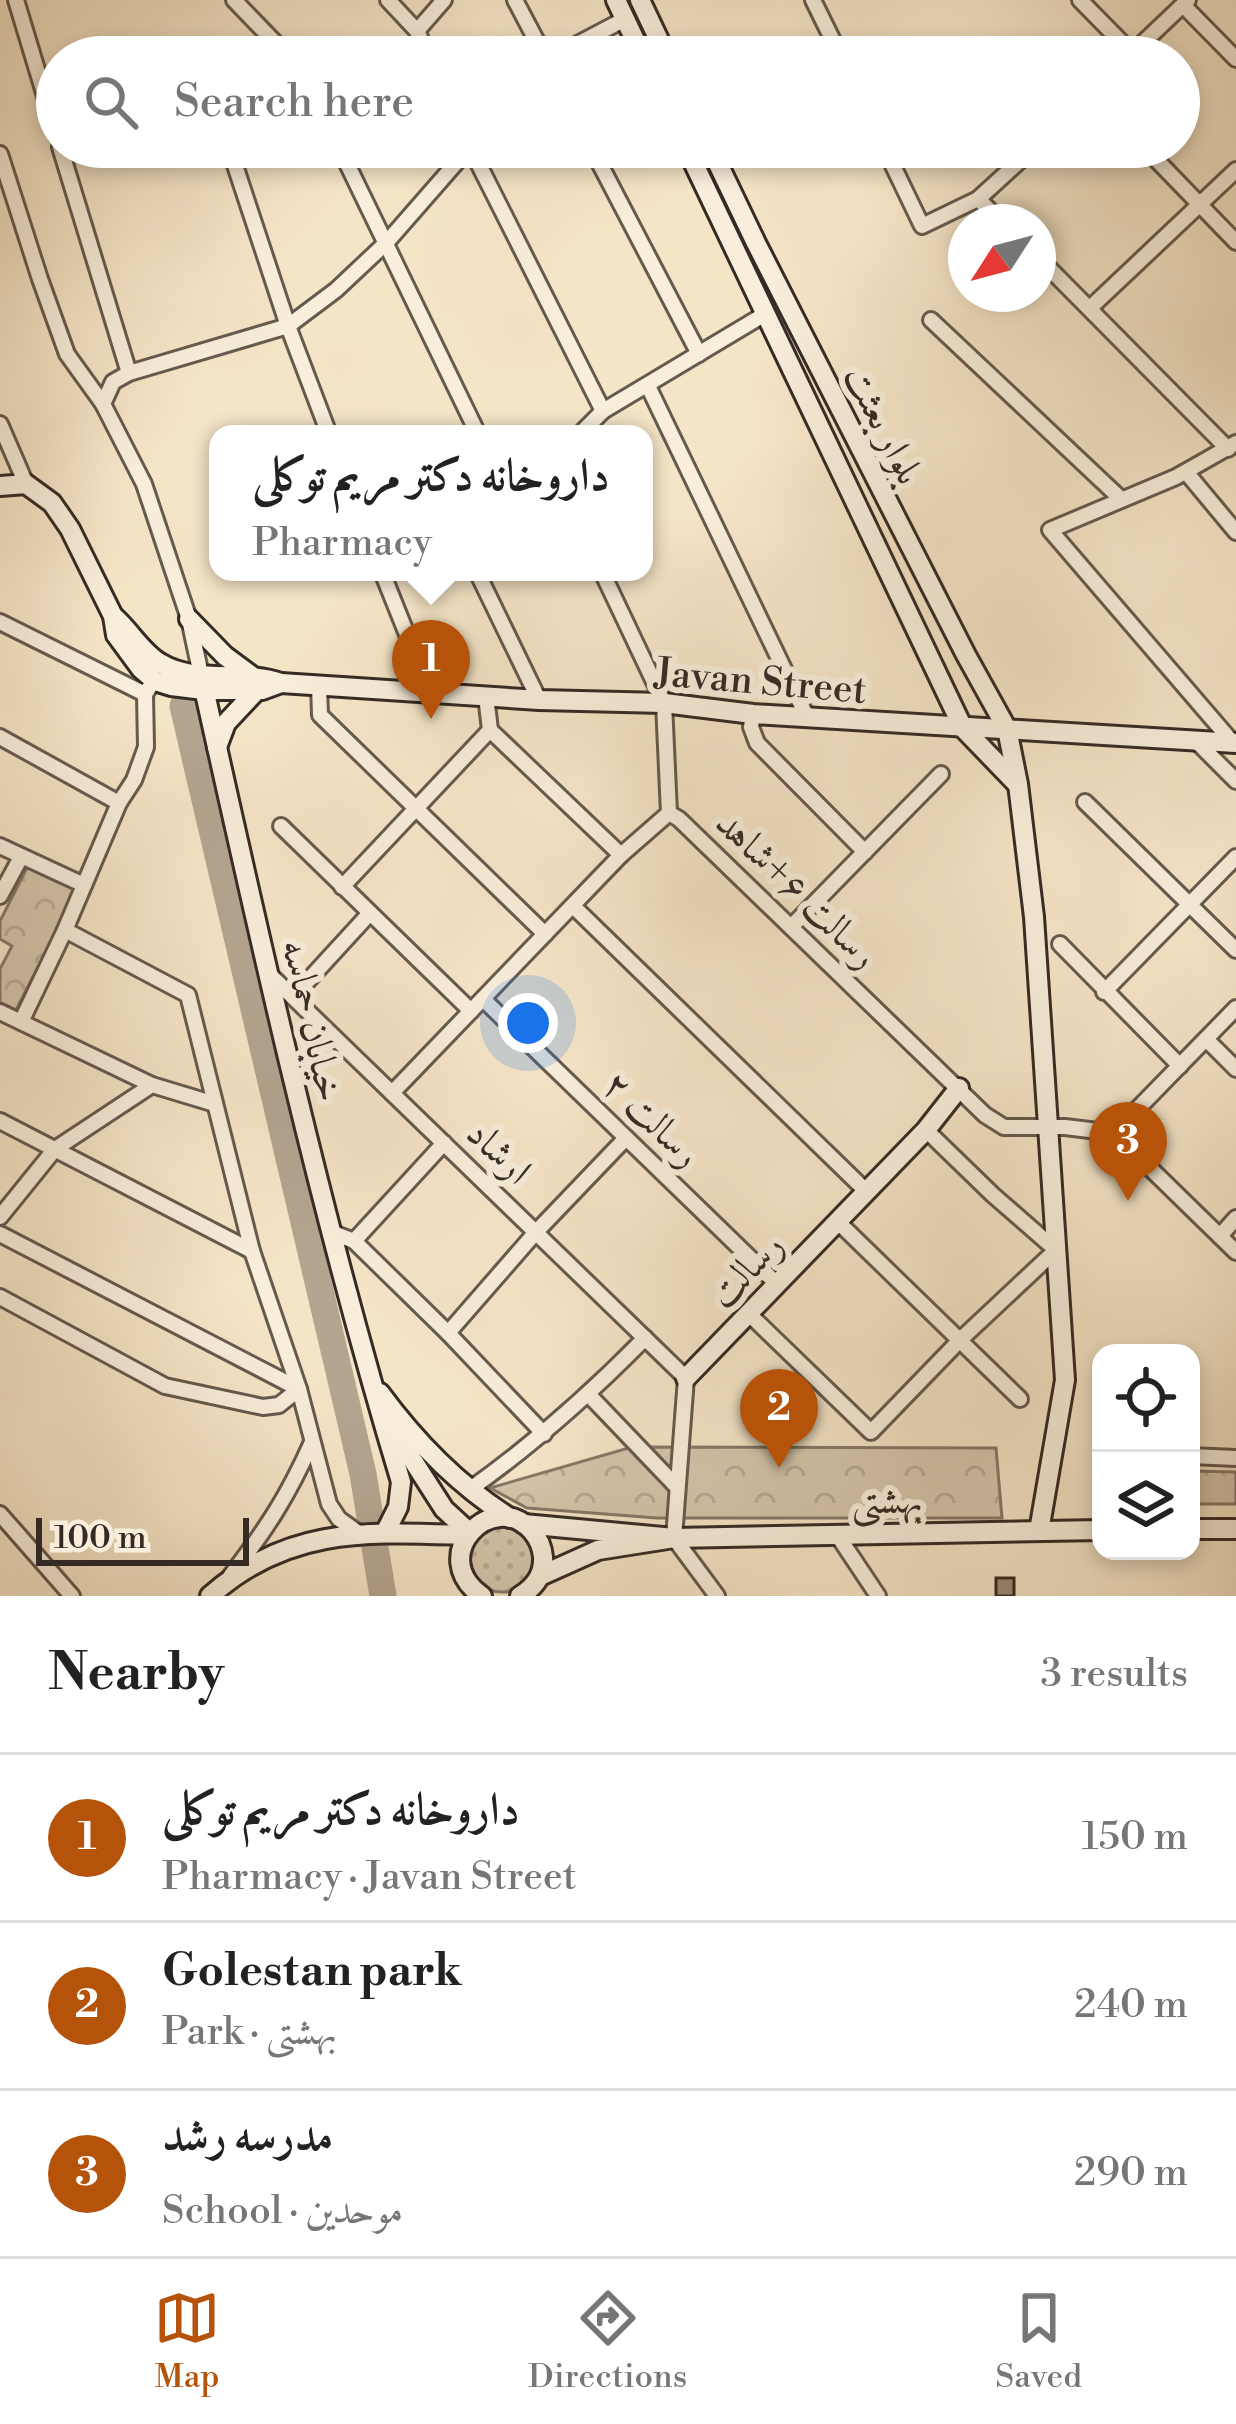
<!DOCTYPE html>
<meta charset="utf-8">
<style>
body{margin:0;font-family:"Libre Bodoni",Amiri,serif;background:#f6f6f6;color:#222}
.controls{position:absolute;right:36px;bottom:36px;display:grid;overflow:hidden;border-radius:24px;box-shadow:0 6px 18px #0003}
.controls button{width:108px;height:108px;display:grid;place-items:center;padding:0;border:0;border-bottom:3px solid #e0e0e0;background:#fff;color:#222;font:60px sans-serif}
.compass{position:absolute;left:948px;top:204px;width:108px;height:108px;border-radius:50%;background:#fff;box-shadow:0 6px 18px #0003;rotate:234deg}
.scale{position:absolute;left:36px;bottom:30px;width:213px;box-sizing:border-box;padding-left:12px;border:6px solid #362a25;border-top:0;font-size:33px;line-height:42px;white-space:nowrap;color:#362a25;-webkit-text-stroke:9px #f8eedb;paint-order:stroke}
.you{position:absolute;left:528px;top:1023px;width:42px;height:42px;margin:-30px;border:9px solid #fff;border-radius:50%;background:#1a73e8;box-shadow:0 0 0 18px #1a73e833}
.badge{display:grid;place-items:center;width:78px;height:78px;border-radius:50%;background:#b45309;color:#fff;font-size:39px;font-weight:700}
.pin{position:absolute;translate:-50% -99px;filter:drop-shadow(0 3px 6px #0008)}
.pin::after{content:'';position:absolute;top:63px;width:42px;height:36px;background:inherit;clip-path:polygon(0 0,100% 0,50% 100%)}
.popup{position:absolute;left:209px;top:425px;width:444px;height:156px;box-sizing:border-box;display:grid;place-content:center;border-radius:24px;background:#fff;filter:drop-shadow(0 3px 9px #0005);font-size:39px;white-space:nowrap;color:#767676}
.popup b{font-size:45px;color:#222}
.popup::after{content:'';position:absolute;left:50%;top:100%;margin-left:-24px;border:24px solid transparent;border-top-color:#fff}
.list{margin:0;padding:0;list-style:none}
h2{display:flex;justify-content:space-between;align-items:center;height:156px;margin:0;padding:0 48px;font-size:51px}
h2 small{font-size:39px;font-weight:400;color:#767676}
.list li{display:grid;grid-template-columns:78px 1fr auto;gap:36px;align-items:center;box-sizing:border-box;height:168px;padding:0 48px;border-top:3px solid #e0e0e0}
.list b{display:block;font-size:45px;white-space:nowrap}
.list p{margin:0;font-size:39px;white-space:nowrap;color:#767676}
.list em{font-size:39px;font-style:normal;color:#767676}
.icon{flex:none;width:66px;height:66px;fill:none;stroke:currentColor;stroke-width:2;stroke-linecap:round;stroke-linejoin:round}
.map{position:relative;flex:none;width:1236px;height:1596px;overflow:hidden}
.search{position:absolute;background:#fff;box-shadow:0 6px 18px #0003;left:36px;right:36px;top:36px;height:132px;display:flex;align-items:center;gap:30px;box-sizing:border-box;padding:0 42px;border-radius:66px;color:#767676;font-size:45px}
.sheet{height:660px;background:#fff}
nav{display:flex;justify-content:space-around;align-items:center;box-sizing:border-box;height:168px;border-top:3px solid #e0e0e0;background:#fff;font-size:33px;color:#767676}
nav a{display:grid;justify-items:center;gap:6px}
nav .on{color:#b45309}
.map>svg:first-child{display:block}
</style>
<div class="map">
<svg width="1236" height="1596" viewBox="0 0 1236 1596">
<defs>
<pattern id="grass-dots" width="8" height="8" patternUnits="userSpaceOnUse" patternTransform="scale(3)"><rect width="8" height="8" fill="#d5c5ab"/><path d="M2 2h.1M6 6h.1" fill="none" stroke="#b7a993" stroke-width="1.8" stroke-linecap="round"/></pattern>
<pattern id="forest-crowns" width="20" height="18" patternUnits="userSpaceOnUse" patternTransform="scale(3)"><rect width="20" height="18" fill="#d5c5ab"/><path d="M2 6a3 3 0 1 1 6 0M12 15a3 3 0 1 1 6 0" fill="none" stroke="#b7a993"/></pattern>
</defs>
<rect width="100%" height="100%" fill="#f5e5c7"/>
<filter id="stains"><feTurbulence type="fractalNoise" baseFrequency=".00167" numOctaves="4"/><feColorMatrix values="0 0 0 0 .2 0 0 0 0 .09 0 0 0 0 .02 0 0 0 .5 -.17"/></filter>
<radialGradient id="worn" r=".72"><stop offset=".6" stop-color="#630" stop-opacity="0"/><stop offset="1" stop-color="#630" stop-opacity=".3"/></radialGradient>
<circle fill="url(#grass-dots)" stroke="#867868" stroke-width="3" cx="502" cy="1559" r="33"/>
<g fill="url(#forest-crowns)" stroke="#867868" stroke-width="3">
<polygon points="29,864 78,889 16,1010 0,1002 0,969 12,946 0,939 0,921"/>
<polygon points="632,1447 996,1448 1002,1518 657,1518 527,1508 490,1488"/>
<polygon points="1191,1471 1236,1472 1236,1504 1191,1504"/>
</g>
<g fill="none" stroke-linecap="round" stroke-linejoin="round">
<polyline stroke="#b4a590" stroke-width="27" points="183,706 363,1474 383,1596"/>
</g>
<rect fill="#998b79" stroke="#362a25" stroke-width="3" x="996" y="1578" width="18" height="18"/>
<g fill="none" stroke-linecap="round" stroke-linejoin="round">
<defs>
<g id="street">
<polyline points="16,0 57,136"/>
<polyline points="234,0 289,57"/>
<polyline points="388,0 417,31"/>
<polyline points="515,0 545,57"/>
<polyline points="813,0 841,57"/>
<polyline points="1080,0 1132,53"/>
<polyline points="1183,5 1236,59"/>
<polyline points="429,57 417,31 444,0"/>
<polyline points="553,57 625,19"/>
<polyline points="1128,57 1188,0"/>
<polyline points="60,147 129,373"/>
<polyline points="229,147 288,326 329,434"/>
<polyline points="339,147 478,434"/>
<polyline points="470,147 603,411"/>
<polyline points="591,147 699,354"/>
<polyline points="884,147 922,226 978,199 1035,147"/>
<polyline points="1144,147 1236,242"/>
<polyline points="0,154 40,279 67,354 103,404 144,484 189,619 201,675"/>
<polyline points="978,199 1002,222"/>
<polyline points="1038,257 1228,449"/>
<polyline points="1090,308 1236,170"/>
<polyline points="931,320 1121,499"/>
<polyline points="648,386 807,717"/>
<polyline points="103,404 113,382 129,373 288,326 336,290 387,242 470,147"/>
<polyline points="0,424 26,484"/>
<polyline points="580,434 603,411 765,314"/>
<polyline points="1186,472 1236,532"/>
<polyline points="382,572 430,692"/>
<polyline points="477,572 539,700"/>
<polyline points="602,572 664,703 669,813 679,819 985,1115 1004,1127 1065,1127 1114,1133 1236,1252"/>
<polyline points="0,622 145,694 149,688"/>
<polyline points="319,685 320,715 545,934"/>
<polyline points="486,696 490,730"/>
<polyline points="753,714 751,727 757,743 865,852"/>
<polyline points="490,730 621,855"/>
<polyline points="0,737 119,803"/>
<polyline points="1196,741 1236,781"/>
<polyline points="1233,743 1050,530 1176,477 1236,443"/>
<polyline points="1085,802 1236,950"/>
<polyline points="281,826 471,1011"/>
<polyline points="0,846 84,885"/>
<polyline points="342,887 490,730"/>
<polyline points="0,896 21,857"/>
<polyline points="573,906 866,1191"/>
<polyline points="791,927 941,774"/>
<polyline points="65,930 188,995 252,1251 299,1389 329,1504 339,1519 360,1534"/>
<polyline points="1060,944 1180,1066"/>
<polyline points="267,972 686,1378 674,1538 717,1596"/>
<polyline points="1104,992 1236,857"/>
<polyline points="293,997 370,913"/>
<polyline points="483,999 777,1284"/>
<polyline points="0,1012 152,1085"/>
<polyline points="21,1022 65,930 119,803 134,780 146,747 145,694"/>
<polyline points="1206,1039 1236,1069"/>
<polyline points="392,1093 621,855 669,813"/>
<polyline points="0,1121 252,1251"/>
<polyline points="1114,1133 1236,1008"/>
<polyline points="0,1217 55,1149 152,1085 215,1104"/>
<polyline points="837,1221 1020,1399"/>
<polyline points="331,1232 354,1241 448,1333 544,1434"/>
<polyline points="0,1234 299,1389 279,1405 263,1407 165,1386 0,1297"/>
<polyline points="1220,1236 1236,1218"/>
<polyline points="354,1241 444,1143"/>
<polyline points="748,1313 871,1432 960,1340 1056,1250 993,1195 926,1130"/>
<polyline points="448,1333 536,1232 626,1138"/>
<polyline points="589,1395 676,1486"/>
<polyline points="1191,1456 1236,1458"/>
<path d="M469 1490C534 1444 590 1394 645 1338"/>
<polyline points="0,1514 72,1596"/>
<polyline points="836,1533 878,1596"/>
<path d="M231 1575C267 1528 288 1496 312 1442"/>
</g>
<g id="secondary">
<polyline points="616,0 643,57"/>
<polyline points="640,0 667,57"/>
<polyline points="686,147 963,728 1017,784"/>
<polyline points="710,147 756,243 966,655 1007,729 1018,784 1034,917 1065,1380 1039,1531"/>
<polyline points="0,486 26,484 52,503 70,529 113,616 116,635 141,669 155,681 171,686 204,690 262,690 281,683"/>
<path d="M113 616C130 630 141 652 160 663 196 685 242 669 281 683L539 700 664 703 753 714 1236 743"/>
<polyline points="189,619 225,656 252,676"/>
<path d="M201 675C261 946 321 1217 401 1482L398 1507 385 1533"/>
<polyline points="217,747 226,723 257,690"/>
<polyline points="686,1378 926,1130 959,1088"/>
<path d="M380 1393C416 1442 458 1485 510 1518"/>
<polyline points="394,1431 444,1509 469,1532"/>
<polyline points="524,1524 674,1538 598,1550 540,1576"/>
<polyline points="1191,1529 1236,1529"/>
<polyline points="674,1538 1101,1530"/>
<path d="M210 1596C288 1526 368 1532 466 1535"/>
<path d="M482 1596C425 1556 493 1487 532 1531 538 1538 542 1546 543 1557 544 1574 535 1587 520 1596"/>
</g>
</defs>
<use href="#street" stroke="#66594e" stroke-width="20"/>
<use href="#secondary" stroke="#362a25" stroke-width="24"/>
<use href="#street" stroke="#f8eedb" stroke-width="14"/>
<use href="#secondary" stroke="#f8eedb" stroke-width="18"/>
</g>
<g text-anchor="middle" stroke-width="12" stroke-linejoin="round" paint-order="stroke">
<g font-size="39" fill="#362a25" stroke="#f8eedb">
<text transform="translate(885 424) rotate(63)" y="14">بلوار بعثت</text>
<text transform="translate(761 680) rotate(5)" y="14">Javan Street</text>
<text transform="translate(798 888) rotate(44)" y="14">رسالت ۶+شاهد</text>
<text transform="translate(314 1020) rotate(77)" y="14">خیابان حماسه</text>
<text transform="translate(653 1118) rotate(44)" y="14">رسالت ۲</text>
<text transform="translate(500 1151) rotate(44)" y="14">ارشاد</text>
<text transform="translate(745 1269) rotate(-46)" y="14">رسالت</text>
<text transform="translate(887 1499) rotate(-1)" y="14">بهشتی</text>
</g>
</g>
<rect width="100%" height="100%" filter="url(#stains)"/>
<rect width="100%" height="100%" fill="url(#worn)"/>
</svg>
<div class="controls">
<button><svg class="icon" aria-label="locate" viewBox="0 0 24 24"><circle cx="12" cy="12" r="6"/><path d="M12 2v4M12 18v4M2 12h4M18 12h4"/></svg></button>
<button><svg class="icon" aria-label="layers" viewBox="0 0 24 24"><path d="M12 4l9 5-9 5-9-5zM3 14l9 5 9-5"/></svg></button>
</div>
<svg class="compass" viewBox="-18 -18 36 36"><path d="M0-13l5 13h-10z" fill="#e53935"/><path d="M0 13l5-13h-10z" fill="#767676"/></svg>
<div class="scale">100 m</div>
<div class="you"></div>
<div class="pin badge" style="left:431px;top:719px">1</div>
<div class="popup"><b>داروخانه دکتر مریم توکلی</b>Pharmacy</div>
<div class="pin badge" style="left:779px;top:1468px">2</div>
<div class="pin badge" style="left:1128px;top:1201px">3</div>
<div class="search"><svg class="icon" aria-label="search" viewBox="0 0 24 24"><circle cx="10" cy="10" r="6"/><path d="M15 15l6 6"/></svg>Search here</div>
</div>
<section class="sheet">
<h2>Nearby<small>3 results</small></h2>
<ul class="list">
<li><span class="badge">1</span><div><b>داروخانه دکتر مریم توکلی</b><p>Pharmacy · Javan Street</p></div><em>150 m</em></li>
<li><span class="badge">2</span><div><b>Golestan park</b><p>Park · بهشتی</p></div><em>240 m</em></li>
<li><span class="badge">3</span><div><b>مدرسه رشد</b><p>School · موحدین</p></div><em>290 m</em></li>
</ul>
</section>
<nav>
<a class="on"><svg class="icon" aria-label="map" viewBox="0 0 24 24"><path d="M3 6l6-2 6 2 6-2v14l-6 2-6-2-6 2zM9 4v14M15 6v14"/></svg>Map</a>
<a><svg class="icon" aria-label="directions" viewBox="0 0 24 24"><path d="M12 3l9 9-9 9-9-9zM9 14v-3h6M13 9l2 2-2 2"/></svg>Directions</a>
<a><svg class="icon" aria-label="saved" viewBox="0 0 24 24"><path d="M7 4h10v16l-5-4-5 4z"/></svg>Saved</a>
</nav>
